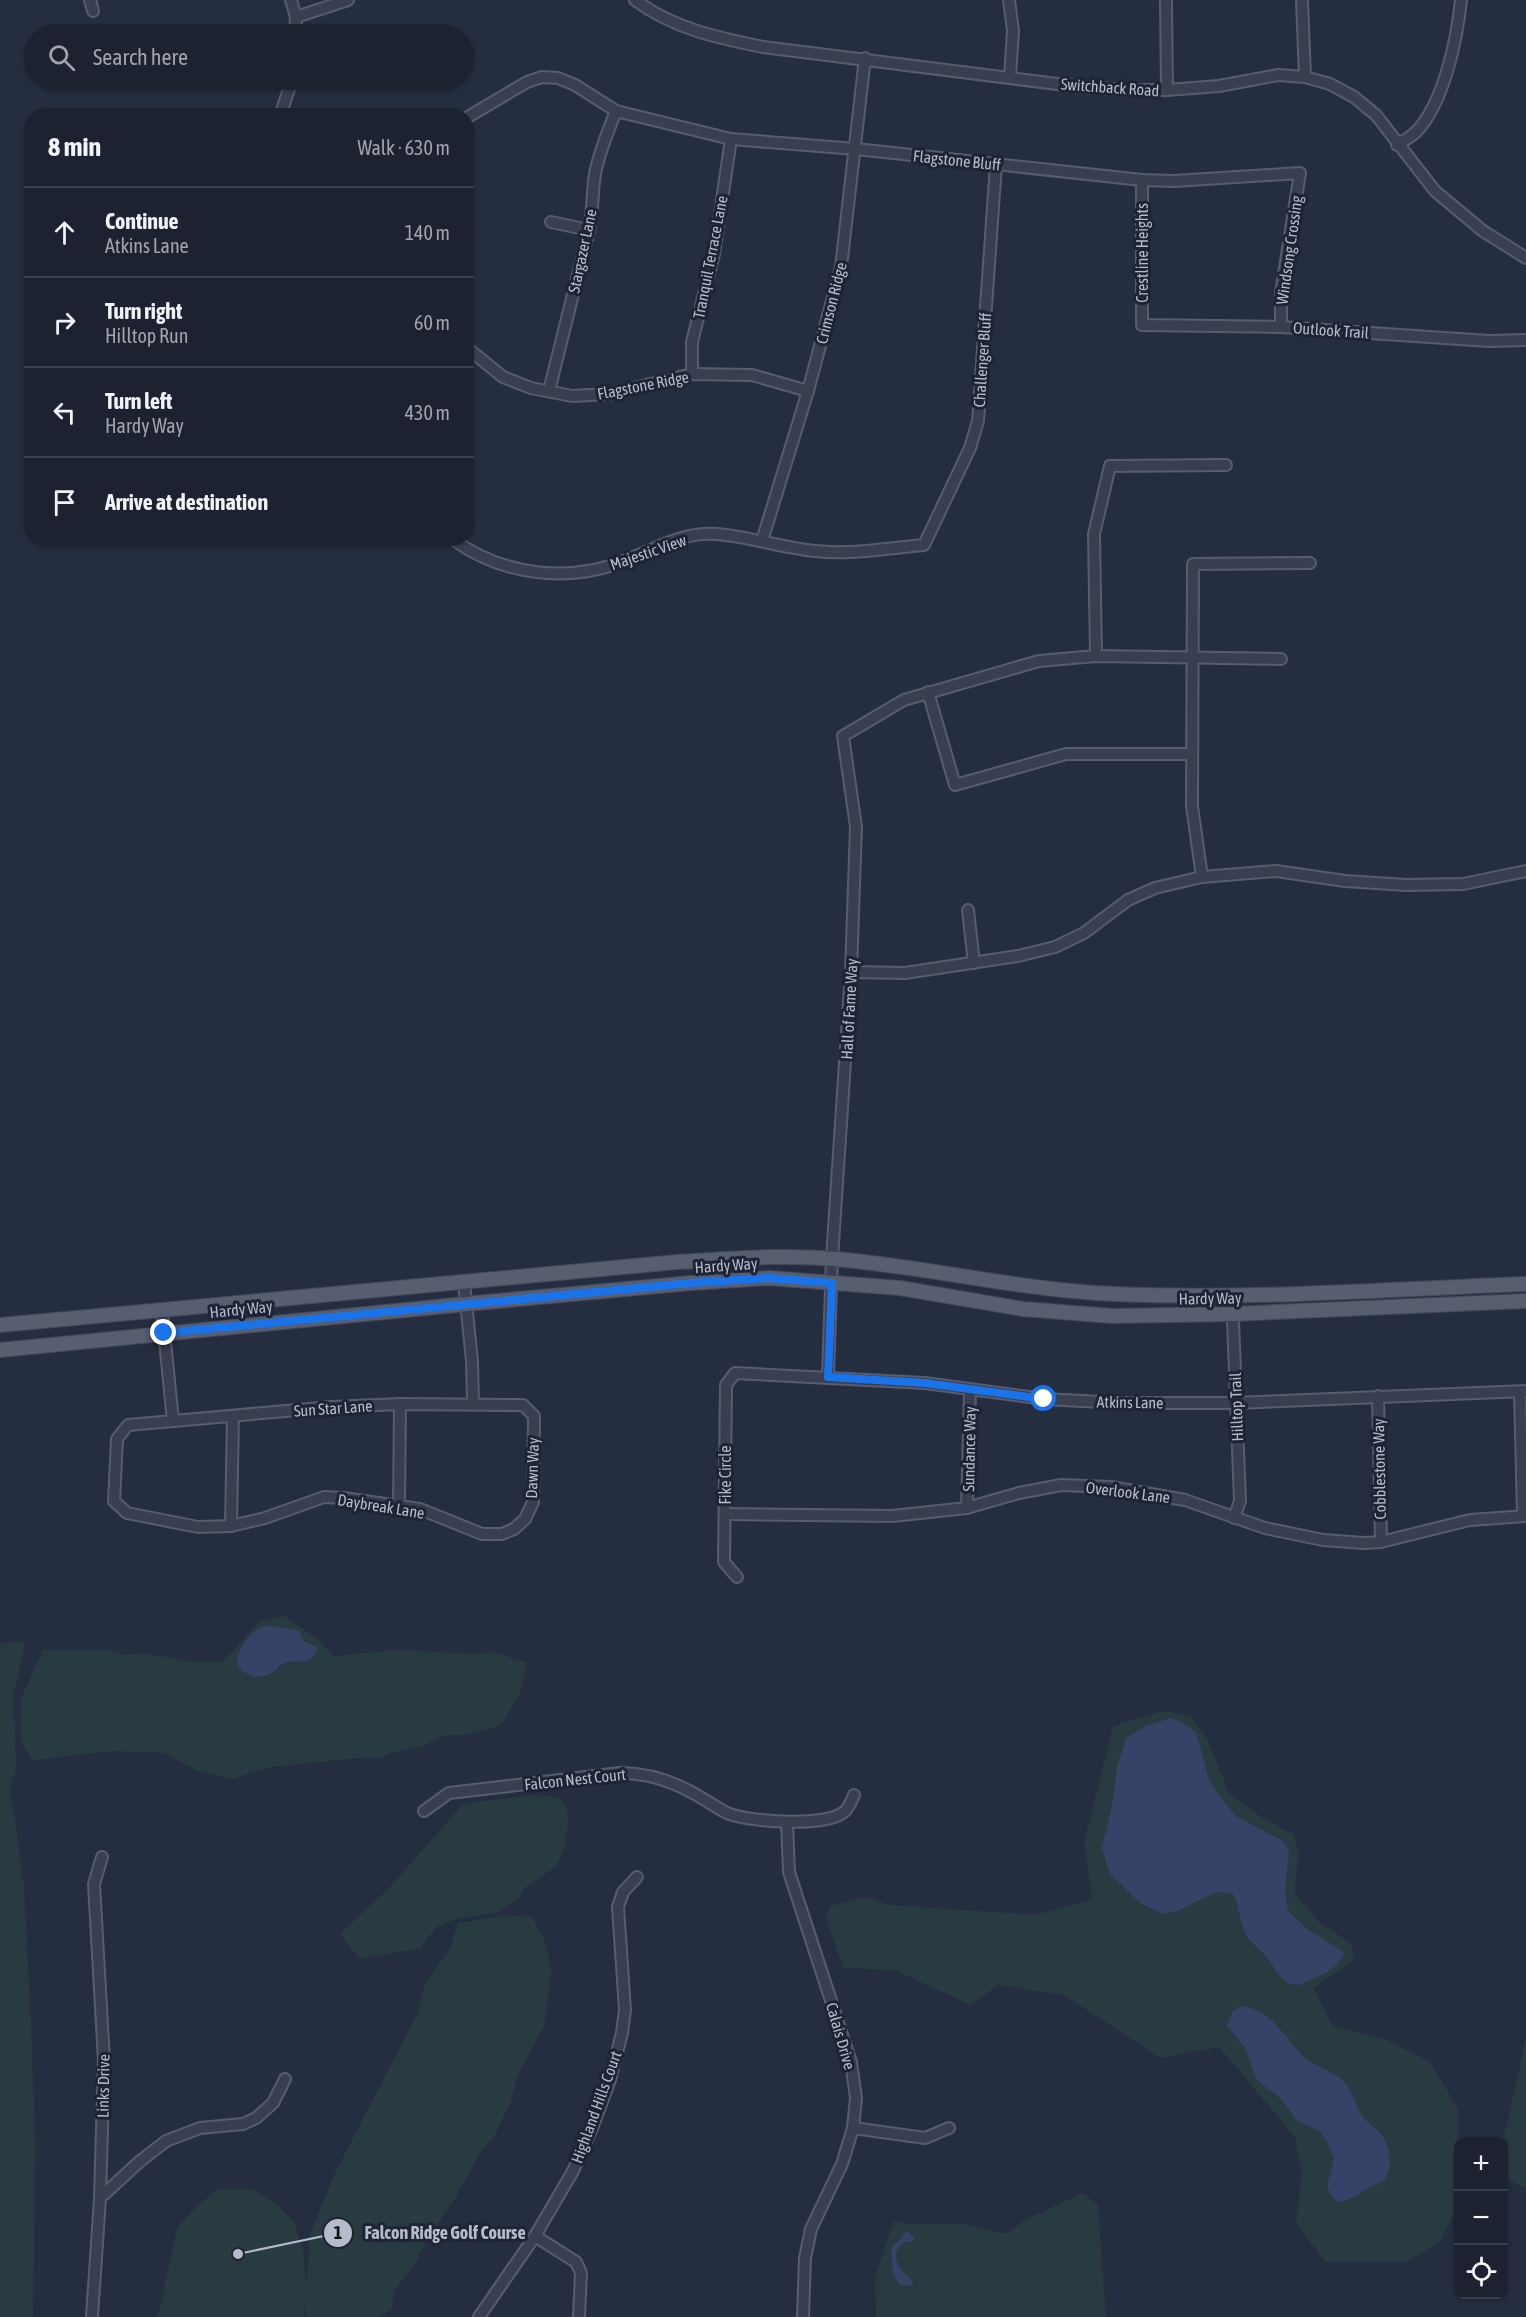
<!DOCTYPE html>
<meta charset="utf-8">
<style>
body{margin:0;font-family:"Asap Condensed",sans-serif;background:#292f3c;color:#f1f3f6}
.controls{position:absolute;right:18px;bottom:18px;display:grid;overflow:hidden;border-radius:12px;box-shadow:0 2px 4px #0004}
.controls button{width:54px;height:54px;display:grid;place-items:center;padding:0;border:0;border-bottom:2px solid #3a3f4c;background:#1c2230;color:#f1f3f6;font:30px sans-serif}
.stop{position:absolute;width:18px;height:18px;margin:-14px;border:4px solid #1a73e8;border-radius:50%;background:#fff}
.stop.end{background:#1a73e8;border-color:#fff;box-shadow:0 2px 6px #0008}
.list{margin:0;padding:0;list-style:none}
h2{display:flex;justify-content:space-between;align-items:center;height:78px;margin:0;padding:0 24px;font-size:26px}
h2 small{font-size:20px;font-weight:400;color:#a0a4ab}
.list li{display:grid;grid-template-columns:39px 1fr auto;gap:18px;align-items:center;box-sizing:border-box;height:90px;padding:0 24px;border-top:2px solid #3a3f4c}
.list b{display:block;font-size:22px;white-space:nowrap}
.list p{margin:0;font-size:20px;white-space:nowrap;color:#a0a4ab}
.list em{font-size:20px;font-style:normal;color:#a0a4ab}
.icon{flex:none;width:33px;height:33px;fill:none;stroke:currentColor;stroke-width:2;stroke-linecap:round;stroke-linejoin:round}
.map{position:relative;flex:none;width:1526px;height:2317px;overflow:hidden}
.search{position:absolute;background:#1c2230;box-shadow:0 2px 4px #0004;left:24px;top:24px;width:450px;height:66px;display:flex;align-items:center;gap:15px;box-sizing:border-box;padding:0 21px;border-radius:33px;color:#a0a4ab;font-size:22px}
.panel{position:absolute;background:#1c2230;box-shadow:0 2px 4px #0004;left:24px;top:108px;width:450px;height:438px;border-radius:24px}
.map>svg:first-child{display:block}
</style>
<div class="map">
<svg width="1526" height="2317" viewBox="0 0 1526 2317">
<rect width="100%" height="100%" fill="#252d40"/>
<g fill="#273b41">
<polygon points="284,1616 318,1639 334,1656 399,1650 473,1654 495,1652 527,1663 519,1697 501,1725 470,1734 442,1736 421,1747 394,1752 380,1758 359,1758 271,1767 232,1779 198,1771 164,1753 114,1751 32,1760 21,1741 21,1698 43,1650 108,1650 124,1655 143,1653 194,1662 223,1662 260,1621"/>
<polygon points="25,1642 14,1694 16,1768 9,1793 14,1810 24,1887 31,2020 35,2142 33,2317 0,2317 0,1643"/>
<polygon points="1162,1711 1190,1715 1207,1738 1229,1793 1261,1817 1294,1835 1299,1854 1294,1892 1319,1922 1352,1944 1354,1961 1313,1988 1332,2025 1386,2040 1429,2061 1458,2108 1458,2204 1440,2242 1406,2262 1326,2262 1296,2224 1302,2172 1295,2137 1219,2047 1160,2058 1064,1995 998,1985 971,2005 894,1970 843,1968 826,1918 830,1906 865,1897 890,1905 1036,1915 1092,1899 1084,1842 1113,1726"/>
<polygon points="534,1795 558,1797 567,1809 569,1824 566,1833 566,1844 557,1866 526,1887 518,1899 498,1912 456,1919 436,1927 421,1948 360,1959 340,1934 390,1887 463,1804"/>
<polygon points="509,1915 532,1917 543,1936 550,1959 551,1975 544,2026 518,2075 510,2103 494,2137 481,2151 456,2197 425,2242 417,2261 394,2291 392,2308 380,2317 306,2317 306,2296 304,2317 158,2317 177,2228 196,2207 217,2189 252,2189 276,2204 294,2222 303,2251 306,2283 310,2250 309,2236 336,2171 417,2014 425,1983 450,1949 458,1923"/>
<polygon points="1526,2038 1526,2186 1524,2188 1505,2178 1505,2133"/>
<polygon points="1083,2193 1098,2205 1106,2317 876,2317 875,2277 894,2221 910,2224 964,2224 1005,2234 1027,2219"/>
</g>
<g fill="#374366">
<path d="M267 1626C279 1626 288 1630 299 1631L304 1641 318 1648C312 1668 295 1658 282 1664 276 1667 280 1666 275 1671 263 1681 246 1677 237 1665 237 1649 251 1629 267 1626Z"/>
<path d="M1171 1718 1179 1721 1196 1732 1209 1780 1222 1800 1237 1817 1282 1840 1289 1850 1285 1891 1288 1911 1307 1929 1344 1952C1337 1972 1316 1977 1299 1985 1281 1985 1277 1971 1268 1959 1262 1951 1252 1944 1246 1935 1239 1922 1240 1907 1233 1894L1222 1892 1212 1894 1177 1911 1162 1914 1140 1903 1109 1873 1102 1848 1112 1805 1117 1768 1126 1739 1143 1727Z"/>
<path d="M1242 2006C1273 2010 1284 2038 1304 2057 1316 2067 1332 2070 1343 2081 1354 2091 1355 2105 1363 2117 1369 2125 1380 2130 1385 2140 1390 2151 1393 2170 1384 2180 1380 2184 1372 2185 1368 2188 1358 2196 1352 2199 1340 2202L1333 2198 1327 2187 1334 2158 1328 2144 1320 2131 1297 2121 1282 2100 1256 2079 1245 2047 1227 2026 1232 2012Z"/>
<path d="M906 2231 909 2232 915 2240C910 2243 906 2241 902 2244 887 2256 902 2272 912 2280L913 2286 900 2285 893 2273 891 2248 902 2238Z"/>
</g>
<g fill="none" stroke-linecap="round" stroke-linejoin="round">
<defs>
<g id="minor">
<polyline points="90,0 93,11"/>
<polyline points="291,0 296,17 295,34"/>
<path d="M635 0C672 28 718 38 763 47L1081 87 1130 90H1167L1219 86 1278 75 1305 77 1330 84 1354 97 1376 115 1435 191 1483 231 1526 258"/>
<polyline points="1009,0 1013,31 1010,77"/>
<polyline points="1166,0 1167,90"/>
<polyline points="1302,0 1305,77"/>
<polyline points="296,17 348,0"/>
<polyline points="280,116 292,80"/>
<polyline points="466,118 527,82 542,77 558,78 575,85 616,111 731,139 856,149 1142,180 1174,181 1300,173 1281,293 1281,327"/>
<path d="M1397 145C1403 141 1411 137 1416 132 1444 103 1457 39 1461 0"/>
<polyline points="1142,180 1142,325 1281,327 1489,341 1526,340"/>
<polyline points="551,222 589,230"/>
<polyline points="466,347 503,377 531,388 572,396 609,394 692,374 752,375 808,391"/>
<polyline points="692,374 692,342 714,254 731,139"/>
<path d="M549 391 589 230C593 212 592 193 595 174 599 152 608 132 616 111"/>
<path d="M451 538C502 576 570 584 629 559 657 548 683 532 715 534 749 536 781 548 815 551 851 555 888 548 924 545L970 448 978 421 996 164"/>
<polyline points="762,541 808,391 841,267 865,58"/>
<polyline points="1096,656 1094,534 1110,466 1226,465"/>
<polyline points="928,692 955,785 1066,754 1191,754"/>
<polyline points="1202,877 1192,806 1193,564 1310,563"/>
<polyline points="968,910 974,963"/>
<polyline points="851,972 905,973 1018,956 1055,947 1084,933 1128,900 1155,888 1202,877 1276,871 1345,881 1406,885 1463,884 1526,871"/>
<polyline points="464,1283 472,1361 473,1404"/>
<polyline points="1232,1295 1240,1501 1234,1518"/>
<polyline points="162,1311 173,1421"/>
<polyline points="828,1377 832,1258 851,972 856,827 843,736 904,700 1039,661 1096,656 1281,659"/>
<polyline points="1520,1392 1523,1516"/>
<polyline points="1378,1396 1381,1542"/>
<polygon points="400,1404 523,1405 534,1416 533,1502 525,1519 514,1529 502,1534 482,1534 420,1509 344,1498 324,1497 265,1518 231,1526 198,1527 127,1513 114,1501 117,1439 128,1425 331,1407"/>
<polyline points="399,1506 400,1404"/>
<polyline points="967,1508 970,1390"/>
<polyline points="725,1514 892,1516 967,1508 1019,1493 1061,1485 1111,1487 1185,1500 1265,1528 1323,1540 1364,1543 1381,1542 1470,1520 1526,1516"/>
<polyline points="231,1526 233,1416"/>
<polyline points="737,1577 724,1562 726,1385 735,1373 925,1383 1044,1399 1121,1403 1235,1403 1526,1391"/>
<path d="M424 1811 449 1793 620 1773C646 1773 669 1780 691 1792 703 1798 715 1807 727 1813 748 1822 828 1828 845 1811 849 1807 852 1800 854 1795"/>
<polyline points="787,1823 789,1872 851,2062 856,2098 853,2128 842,2164 811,2229 805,2258 803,2317"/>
<polyline points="853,2128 925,2138 949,2128"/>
<polyline points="100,2198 139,2162 166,2141 200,2128 243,2124 256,2118 273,2103 285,2079"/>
<polyline points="535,2236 576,2262 581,2273 579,2317"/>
<polyline points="92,2317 100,2198 104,2060 94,1884 102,1857"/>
<polyline points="479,2317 535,2236 573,2171 592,2128 610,2080 622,2033 625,2010 618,1907 623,1892 637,1877"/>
</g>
<g id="major">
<path d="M0 1325 677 1262C729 1259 783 1254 835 1259 928 1267 1020 1290 1114 1294 1251 1300 1389 1289 1526 1284"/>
<polyline points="0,1350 466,1304 691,1283 769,1278 900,1288 1023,1309 1112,1316 1232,1314 1526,1301"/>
</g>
</defs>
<use href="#minor" stroke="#575d6e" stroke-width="14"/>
<use href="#major" stroke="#434859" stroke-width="16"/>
<use href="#minor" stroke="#393f50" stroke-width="10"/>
<use href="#major" stroke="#575e70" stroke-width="14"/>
</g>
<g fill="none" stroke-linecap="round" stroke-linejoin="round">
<polyline stroke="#1a73e8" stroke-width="8" points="164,1333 691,1283 769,1278 832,1283 828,1377 925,1383 1044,1399"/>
</g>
<g text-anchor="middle" stroke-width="6" stroke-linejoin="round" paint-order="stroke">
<g font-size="16" fill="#b6bbcb" stroke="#1e2435">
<text transform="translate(1110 87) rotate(4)" y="6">Switchback Road</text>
<text transform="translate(957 160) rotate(6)" y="6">Flagstone Bluff</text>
<text transform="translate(1289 250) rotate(-82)" y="6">Windsong Crossing</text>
<text transform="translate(582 251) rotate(-78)" y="6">Stargazer Lane</text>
<text transform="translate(1142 253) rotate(-90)" y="6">Crestline Heights</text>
<text transform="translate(710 257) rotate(-79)" y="6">Tranquil Terrace Lane</text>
<text transform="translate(831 303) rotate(-76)" y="6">Crimson Ridge</text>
<text transform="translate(1331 330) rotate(4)" y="6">Outlook Trail</text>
<text transform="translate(982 360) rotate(-86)" y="6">Challenger Bluff</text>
<text transform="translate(643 385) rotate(-11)" y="6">Flagstone Ridge</text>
<text transform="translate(648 552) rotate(-19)" y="6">Majestic View</text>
<text transform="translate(849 1009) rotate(-87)" y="6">Hall of Fame Way</text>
<text transform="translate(726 1265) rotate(-4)" y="6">Hardy Way</text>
<text transform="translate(1210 1298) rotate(-1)" y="6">Hardy Way</text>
<text transform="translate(241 1309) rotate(-6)" y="6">Hardy Way</text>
<text transform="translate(1130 1402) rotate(1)" y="6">Atkins Lane</text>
<text transform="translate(1236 1407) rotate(-92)" y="6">Hilltop Trail</text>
<text transform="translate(333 1408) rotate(-4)" y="6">Sun Star Lane</text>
<text transform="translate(969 1449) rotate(-89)" y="6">Sundance Way</text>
<text transform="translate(532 1468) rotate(-88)" y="6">Dawn Way</text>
<text transform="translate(1379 1469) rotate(-91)" y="6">Cobblestone Way</text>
<text transform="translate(725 1475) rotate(-90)" y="6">Fike Circle</text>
<text transform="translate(1128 1492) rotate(7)" y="6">Overlook Lane</text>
<text transform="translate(381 1506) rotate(9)" y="6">Daybreak Lane</text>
<text transform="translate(575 1779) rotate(-6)" y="6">Falcon Nest Court</text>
<text transform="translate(841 2036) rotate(74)" y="6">Calais Drive</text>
<text transform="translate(103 2086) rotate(-89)" y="6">Links Drive</text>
<text transform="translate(596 2107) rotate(-70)" y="6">Highland Hills Court</text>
</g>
</g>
<path fill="none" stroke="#b6bbcb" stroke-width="2" d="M238 2254L338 2233"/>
<g fill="#b6bbcb" stroke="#1e2435" stroke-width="2">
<circle cx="238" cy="2254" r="6"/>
<circle cx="338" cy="2233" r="15"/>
</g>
<g font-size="18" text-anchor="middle" font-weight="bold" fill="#111">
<text x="338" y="2239">1</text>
</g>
<g font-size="18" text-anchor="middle" font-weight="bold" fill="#b6bbcb" stroke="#1e2435" stroke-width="6" stroke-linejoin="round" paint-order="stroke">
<text x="445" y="2239">Falcon Ridge Golf Course</text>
</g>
</svg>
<div class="controls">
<button>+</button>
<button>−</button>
<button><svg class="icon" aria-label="locate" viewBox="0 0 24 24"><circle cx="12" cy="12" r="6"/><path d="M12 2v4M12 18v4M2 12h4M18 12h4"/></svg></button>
</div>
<div class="stop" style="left:1044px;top:1399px"></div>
<div class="stop end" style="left:164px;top:1333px"></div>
<div class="search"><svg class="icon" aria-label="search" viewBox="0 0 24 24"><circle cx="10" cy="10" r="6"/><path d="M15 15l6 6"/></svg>Search here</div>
<section class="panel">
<h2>8 min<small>Walk · 630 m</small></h2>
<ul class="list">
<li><svg class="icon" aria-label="ahead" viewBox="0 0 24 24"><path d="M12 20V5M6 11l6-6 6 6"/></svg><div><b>Continue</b><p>Atkins Lane</p></div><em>140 m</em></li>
<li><svg class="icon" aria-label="right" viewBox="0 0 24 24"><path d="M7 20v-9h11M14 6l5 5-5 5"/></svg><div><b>Turn right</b><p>Hilltop Run</p></div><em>60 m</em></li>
<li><svg class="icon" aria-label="left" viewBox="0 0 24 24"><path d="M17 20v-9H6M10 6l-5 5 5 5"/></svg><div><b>Turn left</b><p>Hardy Way</p></div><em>430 m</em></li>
<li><svg class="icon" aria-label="arrive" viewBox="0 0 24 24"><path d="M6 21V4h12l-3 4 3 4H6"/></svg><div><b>Arrive at destination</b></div></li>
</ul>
</section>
</div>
